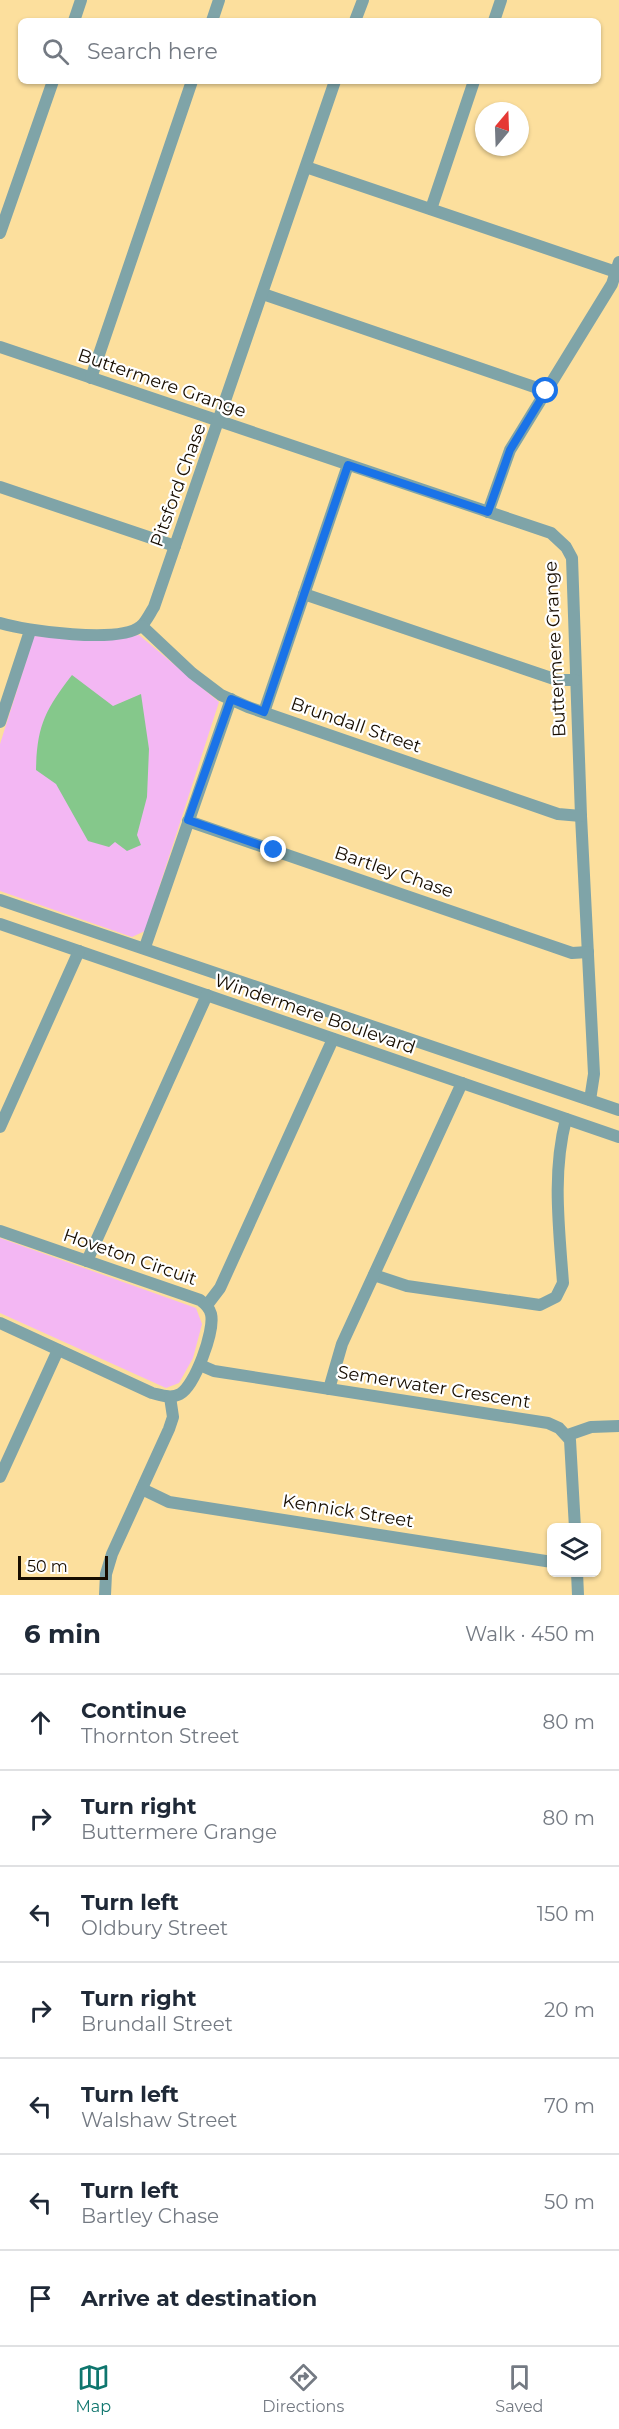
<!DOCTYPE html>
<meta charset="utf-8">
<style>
body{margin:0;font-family:Montserrat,sans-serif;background:#f2f2f3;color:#1f2937}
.controls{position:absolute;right:18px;bottom:18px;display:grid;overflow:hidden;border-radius:9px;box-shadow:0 2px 4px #0004}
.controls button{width:54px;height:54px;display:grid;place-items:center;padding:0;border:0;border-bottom:2px solid #e0e1e3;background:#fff;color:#1f2937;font:30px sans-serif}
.compass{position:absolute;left:475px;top:102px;width:54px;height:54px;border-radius:50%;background:#fff;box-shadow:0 2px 4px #0004;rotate:19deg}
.scale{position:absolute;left:18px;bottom:15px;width:90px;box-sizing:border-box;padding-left:6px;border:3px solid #170d00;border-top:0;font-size:16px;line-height:21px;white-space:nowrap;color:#170d00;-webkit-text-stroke:4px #fff;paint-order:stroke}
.stop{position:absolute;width:18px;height:18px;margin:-14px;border:4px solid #1a73e8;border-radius:50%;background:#fff}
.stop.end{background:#1a73e8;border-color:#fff;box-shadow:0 2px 6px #0008}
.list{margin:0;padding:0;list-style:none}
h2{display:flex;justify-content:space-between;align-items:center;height:78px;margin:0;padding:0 24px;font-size:26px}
h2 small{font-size:20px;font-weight:400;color:#747a83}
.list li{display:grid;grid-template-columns:39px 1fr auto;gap:18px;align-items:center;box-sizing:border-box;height:96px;padding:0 24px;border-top:2px solid #e0e1e3}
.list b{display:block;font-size:22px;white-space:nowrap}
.list p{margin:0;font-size:20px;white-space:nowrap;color:#747a83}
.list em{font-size:20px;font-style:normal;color:#747a83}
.icon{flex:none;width:33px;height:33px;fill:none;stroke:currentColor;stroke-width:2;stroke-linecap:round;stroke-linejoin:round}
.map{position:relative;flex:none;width:619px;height:1595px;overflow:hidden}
.search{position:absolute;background:#fff;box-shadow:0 2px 4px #0004;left:18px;right:18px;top:18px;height:66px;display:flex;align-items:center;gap:15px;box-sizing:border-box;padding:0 21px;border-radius:9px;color:#747a83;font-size:22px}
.sheet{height:750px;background:#fff}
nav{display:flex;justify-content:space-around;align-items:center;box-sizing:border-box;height:84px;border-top:2px solid #e0e1e3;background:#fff;font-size:16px;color:#747a83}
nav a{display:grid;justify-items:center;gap:3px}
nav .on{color:#0f766e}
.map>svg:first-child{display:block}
</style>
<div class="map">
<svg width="619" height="1595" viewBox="0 0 619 1595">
<rect width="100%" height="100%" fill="#fcdf9d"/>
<g fill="#f3b7f3">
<polygon points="139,635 219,702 145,931 132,937 0,891 0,744 34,636 106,640"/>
<polygon points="0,1238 196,1308 202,1324 193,1358 179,1383 166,1388 0,1313"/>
</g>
<path fill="#85c88b" d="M72 675 113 706 141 694 149 749 147 797 137 835 141 845 127 851 115 842 109 847 88 841 56 784 36 770C37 726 45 710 72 675Z"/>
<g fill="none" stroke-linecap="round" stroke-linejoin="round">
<g stroke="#7fa4a8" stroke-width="12">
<polyline points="74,21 81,0"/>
<polyline points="212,21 219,0"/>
<polyline points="355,21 363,0"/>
<polyline points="494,21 501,0"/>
<polyline points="306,167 616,272"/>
<polyline points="431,209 474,81"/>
<polyline points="0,233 53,81"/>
<polyline points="263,294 546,391"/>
<polyline points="0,347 551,533 566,547 572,558 581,816 594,1074 590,1100"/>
<polyline points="91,378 192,81"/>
<polyline points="0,487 175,546"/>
<polyline points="488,512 510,450 612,284 619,262"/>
<polyline points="304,594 557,680 575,680"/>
<path d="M0 623C26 631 120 644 141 626 146 622 150 613 154 607L335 81"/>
<polyline points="142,626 192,673 221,695 248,707 558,814 581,816"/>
<polyline points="264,712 348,465"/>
<polyline points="0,722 30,631"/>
<polyline points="188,821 572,953 588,952"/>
<polyline points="0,900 619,1110"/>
<polyline points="0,924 619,1137"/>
<polyline points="145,947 231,699"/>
<polyline points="0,1127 79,951"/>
<path d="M0 1231 200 1300C205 1304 209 1307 211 1314 215 1330 195 1386 180 1394 171 1399 161 1395 152 1393L0 1323"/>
<polyline points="87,1261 207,995"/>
<path d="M374 1275 407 1286 540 1305 556 1297 563 1283C559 1227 552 1173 566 1119"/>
<polyline points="207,1305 220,1288 333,1039"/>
<polyline points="200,1365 214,1371 548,1423 559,1428 570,1440 575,1528"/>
<polyline points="329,1389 342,1344 462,1083"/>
<polyline points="568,1435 591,1427 619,1426"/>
<polyline points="0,1477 58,1350"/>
<polyline points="142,1489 169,1502 552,1562"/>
<polyline points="577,1572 578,1595"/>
<polyline points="105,1595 106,1574 112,1554 169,1429 173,1417 170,1397"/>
</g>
</g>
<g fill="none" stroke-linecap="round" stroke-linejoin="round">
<polyline stroke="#1a73e8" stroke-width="8" points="274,850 188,820 231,699 264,712 348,465 488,512 510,450 546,391"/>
</g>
<g text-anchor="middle" stroke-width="4.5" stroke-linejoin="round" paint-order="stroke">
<g font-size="18" fill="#170d00" stroke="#fff">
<text transform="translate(162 383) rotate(19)" y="6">Buttermere Grange</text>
<text transform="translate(178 485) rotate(-70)" y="6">Pitsford Chase</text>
<text transform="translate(555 649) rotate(-93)" y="6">Buttermere Grange</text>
<text transform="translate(356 725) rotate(19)" y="6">Brundall Street</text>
<text transform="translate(394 872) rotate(19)" y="6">Bartley Chase</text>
<text transform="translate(315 1014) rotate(19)" y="6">Windermere Boulevard</text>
<text transform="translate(130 1257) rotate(19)" y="6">Hoveton Circuit</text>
<text transform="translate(434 1387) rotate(9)" y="6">Semerwater Crescent</text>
<text transform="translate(348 1511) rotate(9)" y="6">Kennick Street</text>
</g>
</g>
</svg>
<div class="controls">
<button><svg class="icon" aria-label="layers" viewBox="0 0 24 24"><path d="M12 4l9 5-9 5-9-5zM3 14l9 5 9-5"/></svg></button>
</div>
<svg class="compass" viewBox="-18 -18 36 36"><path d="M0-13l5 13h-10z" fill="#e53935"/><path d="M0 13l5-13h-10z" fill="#747a83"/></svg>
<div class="scale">50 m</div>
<div class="stop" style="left:546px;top:391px"></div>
<div class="stop end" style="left:274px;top:850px"></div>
<div class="search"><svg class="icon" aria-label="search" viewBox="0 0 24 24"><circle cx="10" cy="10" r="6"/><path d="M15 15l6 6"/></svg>Search here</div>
</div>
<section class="sheet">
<h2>6 min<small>Walk · 450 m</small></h2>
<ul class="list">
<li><svg class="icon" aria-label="ahead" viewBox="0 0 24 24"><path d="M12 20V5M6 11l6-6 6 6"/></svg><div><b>Continue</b><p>Thornton Street</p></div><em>80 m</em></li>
<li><svg class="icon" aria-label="right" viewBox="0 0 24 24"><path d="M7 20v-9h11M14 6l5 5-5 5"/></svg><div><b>Turn right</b><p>Buttermere Grange</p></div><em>80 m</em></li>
<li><svg class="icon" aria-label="left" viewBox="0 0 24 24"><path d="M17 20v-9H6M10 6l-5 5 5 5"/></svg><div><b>Turn left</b><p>Oldbury Street</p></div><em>150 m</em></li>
<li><svg class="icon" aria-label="right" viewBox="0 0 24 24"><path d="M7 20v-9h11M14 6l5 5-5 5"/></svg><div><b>Turn right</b><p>Brundall Street</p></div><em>20 m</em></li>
<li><svg class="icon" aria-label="left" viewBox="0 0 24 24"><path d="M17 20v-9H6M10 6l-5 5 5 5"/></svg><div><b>Turn left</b><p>Walshaw Street</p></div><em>70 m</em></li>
<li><svg class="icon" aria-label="left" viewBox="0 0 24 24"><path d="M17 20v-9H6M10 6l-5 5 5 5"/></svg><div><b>Turn left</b><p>Bartley Chase</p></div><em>50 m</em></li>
<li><svg class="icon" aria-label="arrive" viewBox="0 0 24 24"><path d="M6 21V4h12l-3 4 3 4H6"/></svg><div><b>Arrive at destination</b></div></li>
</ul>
</section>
<nav>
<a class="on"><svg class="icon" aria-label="map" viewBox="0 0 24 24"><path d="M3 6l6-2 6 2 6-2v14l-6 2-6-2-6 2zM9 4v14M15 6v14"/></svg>Map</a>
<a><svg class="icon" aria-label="directions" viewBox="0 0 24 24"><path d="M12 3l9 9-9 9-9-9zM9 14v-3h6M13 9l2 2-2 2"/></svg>Directions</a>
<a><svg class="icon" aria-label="saved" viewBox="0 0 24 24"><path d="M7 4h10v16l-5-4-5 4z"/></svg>Saved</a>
</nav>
